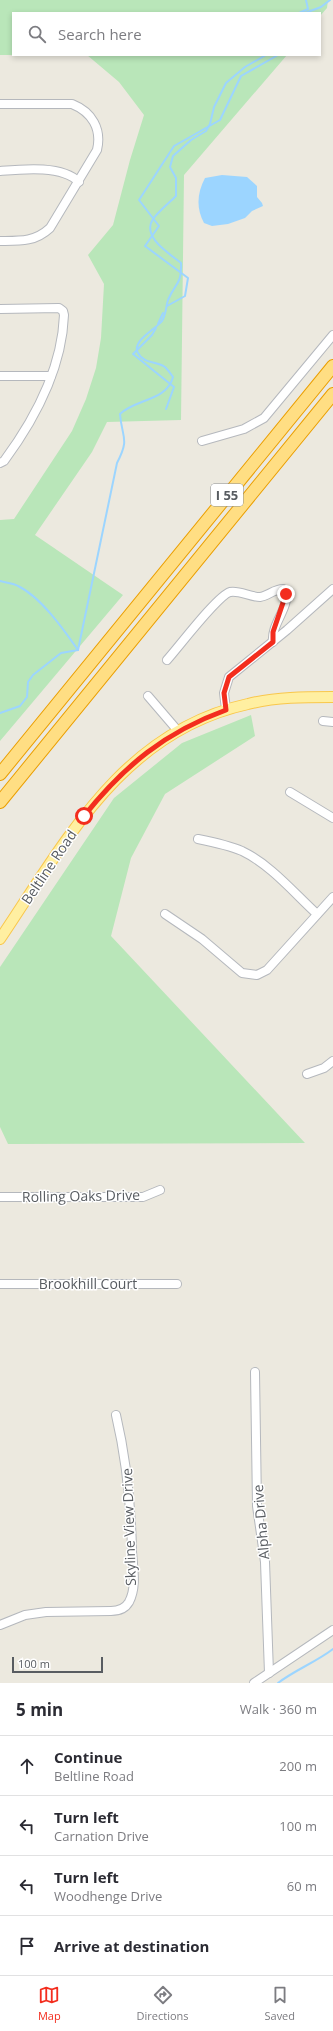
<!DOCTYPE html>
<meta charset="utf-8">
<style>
body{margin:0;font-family:"Open Sans",sans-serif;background:#f2f2f3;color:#2b2b33}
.scale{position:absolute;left:12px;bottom:10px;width:91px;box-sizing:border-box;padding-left:4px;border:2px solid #585c61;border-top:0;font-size:11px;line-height:14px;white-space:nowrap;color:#585c61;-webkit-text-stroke:3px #fff;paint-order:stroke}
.stop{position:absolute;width:12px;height:12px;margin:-9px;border:3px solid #f32d1e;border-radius:50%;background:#fff}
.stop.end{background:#f32d1e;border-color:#fff;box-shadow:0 1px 4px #0008}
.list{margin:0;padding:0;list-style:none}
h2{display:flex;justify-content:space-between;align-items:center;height:52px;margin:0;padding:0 16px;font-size:17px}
h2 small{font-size:13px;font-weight:400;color:#7c7c81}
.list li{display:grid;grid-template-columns:26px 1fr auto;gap:12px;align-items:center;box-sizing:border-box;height:60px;padding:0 16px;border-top:1px solid #e1e1e2}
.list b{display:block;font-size:15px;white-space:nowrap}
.list p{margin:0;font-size:13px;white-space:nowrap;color:#7c7c81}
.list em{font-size:13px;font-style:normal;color:#7c7c81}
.icon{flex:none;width:22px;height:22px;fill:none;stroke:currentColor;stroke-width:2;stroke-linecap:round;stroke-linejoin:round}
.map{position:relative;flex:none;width:333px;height:1683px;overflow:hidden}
.search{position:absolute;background:#fff;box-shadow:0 2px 6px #0003;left:12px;right:12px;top:12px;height:44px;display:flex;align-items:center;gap:10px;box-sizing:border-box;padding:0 14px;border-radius:0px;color:#7c7c81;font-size:15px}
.sheet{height:292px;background:#fff}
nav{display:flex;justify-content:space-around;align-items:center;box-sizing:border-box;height:56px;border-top:1px solid #e1e1e2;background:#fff;font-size:11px;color:#7c7c81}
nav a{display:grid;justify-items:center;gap:2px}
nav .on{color:#f32d1e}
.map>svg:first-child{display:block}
</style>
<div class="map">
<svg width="333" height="1683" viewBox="0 0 333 1683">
<rect width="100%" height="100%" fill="#ece9df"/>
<g fill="#b9e6b9">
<polygon points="0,0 328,0 327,8 320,16 320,13 13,13 13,55 0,55"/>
<polygon points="87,55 287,55 184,175 181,420 107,422 92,452 35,535 123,595 0,741 0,520 14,519 72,431 86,399 96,368 101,338 104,284 88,255 113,225 130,160 144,115 119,82"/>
<polygon points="251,715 255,736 165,794 131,858 111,936 305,1143 8,1144 0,1127 0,967 114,798 182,743"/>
</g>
<path fill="#9cd5ff" d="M222 175 247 177 257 186V197L262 203 263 206 252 211 245 218 228 224 212 226 204 223C196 208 197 193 205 178Z"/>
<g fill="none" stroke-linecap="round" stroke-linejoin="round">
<g stroke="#9cd5ff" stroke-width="2">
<polyline points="299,13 308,9 306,0"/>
<polyline points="305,13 321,7 330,0"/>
<polyline points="167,306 185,296 188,278 145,246 159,226 139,200 174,146 220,120 241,76 278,55"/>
<polyline points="158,324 163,313"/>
<polyline points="156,328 152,335 133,354 174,387 166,409"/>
<path d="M0 581C6 583 13 583 18 586 41 597 64 630 78 650"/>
<path d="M78 650 117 463C130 438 122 439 120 414 135 399 167 401 173 377 171 374 168 370 165 367 157 361 144 364 138 353 131 341 156 329 162 321 166 315 166 306 168 300 175 283 182 285 181 263 170 254 141 237 153 219 159 211 169 203 176 196V178L170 167 173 156 191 140 206 131 210 124 214 107 226 83 245 67 266 55"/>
<polyline points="0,713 20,706 27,697 28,682 33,675 61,653 78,650"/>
<path d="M278 1683C295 1670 316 1662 333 1649"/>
</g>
<defs>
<g id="minor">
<path d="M0 104H72C92 112 102 129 97 150L50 228C35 242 20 241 0 241"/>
<path d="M0 171C23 169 62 165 79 182"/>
<path d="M0 309 59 308 63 311 64 315C62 368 35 419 4 461L0 463"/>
<polyline points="0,376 51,376"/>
<polyline points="202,441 244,429 264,418 333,335"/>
<path d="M167 660C178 648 217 596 230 592 239 590 250 597 260 597 268 596 274 589 283 589L286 592C289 609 271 624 273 642"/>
<polyline points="148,696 178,731"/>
<polyline points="226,709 224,693 229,677 287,630 333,589"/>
<polyline points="323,721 333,722"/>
<polyline points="290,792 333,818"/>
<path d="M198 839C213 842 228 845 242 851 271 865 294 893 317 914"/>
<polyline points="165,914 202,939 242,973 257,975 267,970 333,897"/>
<polyline points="307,1074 324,1068 333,1061"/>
<polyline points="0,1197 143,1197 160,1190"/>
<polyline points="0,1284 177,1284"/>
<polyline points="255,1372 257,1506 265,1562 269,1673"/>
<path d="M0 1625 25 1615 46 1612 111 1611C118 1611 125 1609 129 1602 137 1587 133 1568 132 1551 131 1503 127 1462 116 1415"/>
<polyline points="254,1683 333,1630"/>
</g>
<path id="major" d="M0 939C66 841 123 731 248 704 276 697 305 697 333 697"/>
<g id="highway">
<polyline points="0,774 333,366"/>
<polyline points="0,802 333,394"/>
</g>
</defs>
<use href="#minor" stroke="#b5b8bd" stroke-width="10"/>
<use href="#major" stroke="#f9c74b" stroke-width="12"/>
<use href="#highway" stroke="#eb9f00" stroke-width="14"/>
<use href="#minor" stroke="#fff" stroke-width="8"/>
<use href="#major" stroke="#ffefa1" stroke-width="10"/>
<use href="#highway" stroke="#ffde83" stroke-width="12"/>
</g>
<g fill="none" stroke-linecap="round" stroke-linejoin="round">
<path stroke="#f32d1e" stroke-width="5" d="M84 816C124 766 165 732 226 710L224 693 229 677 273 642V632L286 594"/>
</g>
<g text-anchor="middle" stroke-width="3" stroke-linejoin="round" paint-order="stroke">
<rect fill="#fff" stroke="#8a8d90" stroke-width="1" x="211" y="484" width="32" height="22" rx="3"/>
<g font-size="13" font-weight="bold" fill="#585c61">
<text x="227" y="500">I 55</text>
</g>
<g font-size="14" fill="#585c61" stroke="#fff">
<text transform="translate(49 867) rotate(-56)" y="5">Beltline Road</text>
<text transform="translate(81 1196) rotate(-1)" y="5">Rolling Oaks Drive</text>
<text x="88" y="1289">Brookhill Court</text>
<text transform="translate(261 1522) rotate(-95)" y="5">Alpha Drive</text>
<text transform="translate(129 1527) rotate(-92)" y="5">Skyline View Drive</text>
</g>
</g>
</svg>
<div class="scale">100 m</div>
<div class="stop" style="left:84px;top:816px"></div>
<div class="stop end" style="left:286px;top:594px"></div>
<div class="search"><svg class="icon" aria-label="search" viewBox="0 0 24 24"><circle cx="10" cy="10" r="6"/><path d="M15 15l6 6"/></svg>Search here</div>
</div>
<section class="sheet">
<h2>5 min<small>Walk · 360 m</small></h2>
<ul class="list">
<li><svg class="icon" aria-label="ahead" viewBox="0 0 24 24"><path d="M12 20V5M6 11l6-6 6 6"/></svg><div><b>Continue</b><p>Beltline Road</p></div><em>200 m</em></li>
<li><svg class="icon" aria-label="left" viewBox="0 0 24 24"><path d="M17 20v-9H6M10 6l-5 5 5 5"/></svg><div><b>Turn left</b><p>Carnation Drive</p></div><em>100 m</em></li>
<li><svg class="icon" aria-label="left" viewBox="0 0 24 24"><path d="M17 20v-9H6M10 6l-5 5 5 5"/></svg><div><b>Turn left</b><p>Woodhenge Drive</p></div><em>60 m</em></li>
<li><svg class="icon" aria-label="arrive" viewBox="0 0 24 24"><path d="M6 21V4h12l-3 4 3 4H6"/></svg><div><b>Arrive at destination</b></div></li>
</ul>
</section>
<nav>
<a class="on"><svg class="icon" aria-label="map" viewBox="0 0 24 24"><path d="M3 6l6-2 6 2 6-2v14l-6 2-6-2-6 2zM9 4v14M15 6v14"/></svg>Map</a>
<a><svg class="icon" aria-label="directions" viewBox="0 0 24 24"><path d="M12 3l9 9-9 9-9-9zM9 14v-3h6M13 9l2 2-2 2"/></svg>Directions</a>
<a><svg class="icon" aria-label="saved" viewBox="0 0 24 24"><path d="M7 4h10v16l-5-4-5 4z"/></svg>Saved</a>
</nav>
